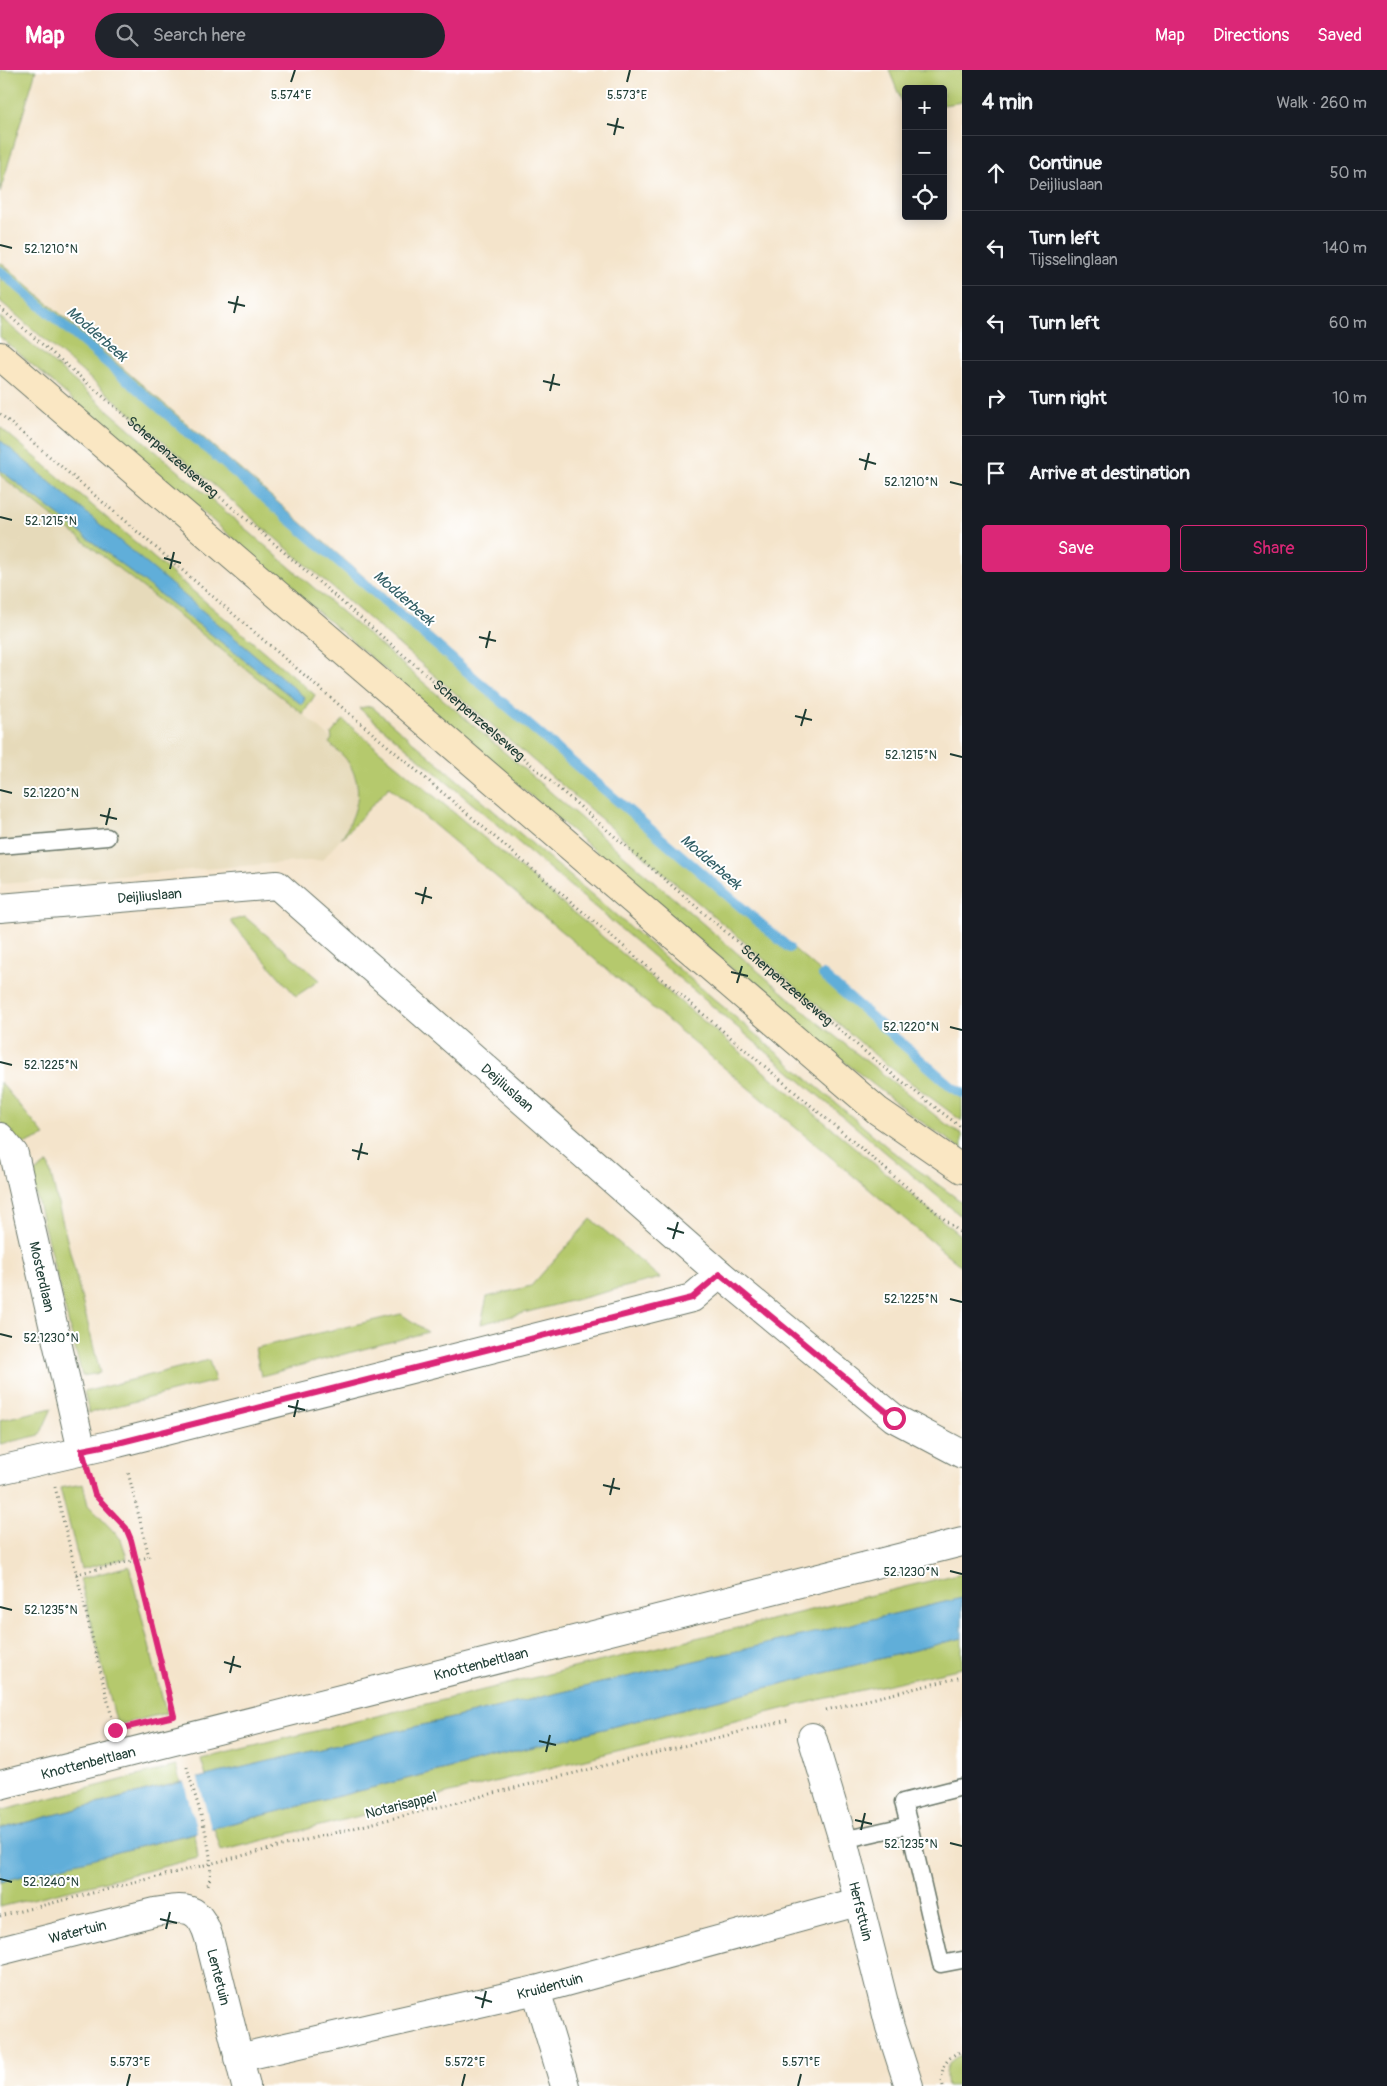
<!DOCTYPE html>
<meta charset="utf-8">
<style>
body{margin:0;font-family:Pangolin,sans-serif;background:#20242c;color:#f1f3f6}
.controls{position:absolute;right:15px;top:15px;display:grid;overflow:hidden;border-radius:5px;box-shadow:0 2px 12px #0003}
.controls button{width:45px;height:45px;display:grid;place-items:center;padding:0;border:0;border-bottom:1px solid #363941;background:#171b24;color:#f1f3f6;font:25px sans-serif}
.stop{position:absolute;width:15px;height:15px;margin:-11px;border:4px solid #db2777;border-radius:50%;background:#fff}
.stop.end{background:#db2777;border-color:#fff;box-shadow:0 1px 5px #0008}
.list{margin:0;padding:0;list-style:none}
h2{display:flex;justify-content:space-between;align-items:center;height:65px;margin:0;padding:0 20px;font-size:21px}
h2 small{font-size:16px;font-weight:400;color:#9ea1a6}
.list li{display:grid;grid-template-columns:32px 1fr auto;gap:15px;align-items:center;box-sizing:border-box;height:75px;padding:0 20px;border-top:1px solid #363941}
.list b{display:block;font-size:19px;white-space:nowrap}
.list p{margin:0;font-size:16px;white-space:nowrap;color:#9ea1a6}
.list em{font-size:16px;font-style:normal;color:#9ea1a6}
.actions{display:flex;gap:10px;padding:15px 20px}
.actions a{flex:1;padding:11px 0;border:1px solid #db2777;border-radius:5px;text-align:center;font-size:18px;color:#db2777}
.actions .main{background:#db2777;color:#fff}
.icon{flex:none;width:28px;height:28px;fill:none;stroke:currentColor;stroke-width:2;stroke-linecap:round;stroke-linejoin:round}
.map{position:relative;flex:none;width:962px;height:2016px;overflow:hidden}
header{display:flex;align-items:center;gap:30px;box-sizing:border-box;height:70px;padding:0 25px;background:#db2777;color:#fff}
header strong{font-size:24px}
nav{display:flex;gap:28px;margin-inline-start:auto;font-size:18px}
.search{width:350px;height:45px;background:#20242c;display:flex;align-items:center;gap:12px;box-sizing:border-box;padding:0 18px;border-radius:28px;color:#9ea1a6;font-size:19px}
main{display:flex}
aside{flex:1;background:#171b24}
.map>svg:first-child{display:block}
</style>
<header>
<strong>Map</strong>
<div class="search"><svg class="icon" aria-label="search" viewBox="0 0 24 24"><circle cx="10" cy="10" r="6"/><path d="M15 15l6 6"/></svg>Search here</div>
<nav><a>Map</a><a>Directions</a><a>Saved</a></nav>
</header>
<main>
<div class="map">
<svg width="962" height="2016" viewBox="0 0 962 2016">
<rect width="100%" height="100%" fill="#fff"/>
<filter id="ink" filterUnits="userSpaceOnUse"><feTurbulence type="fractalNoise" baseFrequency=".02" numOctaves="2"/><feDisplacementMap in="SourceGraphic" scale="10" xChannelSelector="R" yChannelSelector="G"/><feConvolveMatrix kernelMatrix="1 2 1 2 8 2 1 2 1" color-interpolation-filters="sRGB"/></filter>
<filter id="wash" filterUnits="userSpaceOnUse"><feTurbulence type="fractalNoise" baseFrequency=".0096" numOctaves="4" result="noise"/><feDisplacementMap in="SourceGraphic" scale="20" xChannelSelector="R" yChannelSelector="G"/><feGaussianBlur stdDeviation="1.12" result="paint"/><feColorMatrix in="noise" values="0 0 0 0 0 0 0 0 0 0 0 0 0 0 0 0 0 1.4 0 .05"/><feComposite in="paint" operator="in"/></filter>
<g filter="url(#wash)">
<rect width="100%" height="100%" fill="#f4e4cb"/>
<polygon fill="#e6daba" points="0,405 303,644 388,717 322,790 0,814"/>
<g fill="#b5c96d" stroke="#6a8350">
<polygon points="0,0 36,0 0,122"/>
<polygon points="889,0 962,0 962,32 943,35 943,19 906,19 905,40"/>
<polygon points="0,192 940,1005 962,1020 962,1051 882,991 0,231"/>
<polygon points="0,247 817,952 946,1054 962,1064 962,1079 916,1048 785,945 0,267"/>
<polygon points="0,357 315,625 303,644 0,405"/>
<polygon points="371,636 892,1081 962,1132 962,1147 359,638"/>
<path d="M343 650 962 1167V1197L389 717 341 769C356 744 366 720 348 692 344 685 335 679 329 673L332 669 331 664Z"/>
<polygon points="245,847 320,910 296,926 230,851"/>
<polygon points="0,1012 45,1066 21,1076 0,1051"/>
<polygon points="48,1093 100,1303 82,1306 31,1105"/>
<polygon points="591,1149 660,1208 481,1254 487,1227 531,1216"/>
<polygon points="401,1244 428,1262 261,1306 255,1278"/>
<polygon points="209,1290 215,1311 89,1343 84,1322"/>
<polygon points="52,1338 40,1365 0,1374 0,1350"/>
<polygon points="83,1414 88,1435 121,1469 127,1488 81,1499 60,1418"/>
<polygon points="129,1496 166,1643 117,1655 80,1509"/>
<polygon points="962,1503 962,1528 206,1706 201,1689"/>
<polygon points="962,1568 962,1598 826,1628 221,1781 214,1758"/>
<polygon points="176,1696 180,1712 0,1759 0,1741"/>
<polygon points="195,1763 198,1788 0,1837 0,1811"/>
<path d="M962 1985V2016H947C944 2002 947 1989 962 1985Z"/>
</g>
<g fill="#60aed9" stroke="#407686">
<polygon points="0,370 287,612 305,628 302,635 0,400"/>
<polygon points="962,1528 962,1568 0,1812 0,1759 206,1706"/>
</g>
<polygon fill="#f4e4cb" points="197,1705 212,1761 198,1765 183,1709"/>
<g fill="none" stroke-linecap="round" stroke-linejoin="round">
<g stroke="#60aed9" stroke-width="10">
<polyline points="0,201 789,878"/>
<polyline points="823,905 952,1017 962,1023"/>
</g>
</g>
</g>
<g filter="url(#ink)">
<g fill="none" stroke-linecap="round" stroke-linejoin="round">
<defs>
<g id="service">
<polyline points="0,776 107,767"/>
<polyline points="909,1755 941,1894 962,1890"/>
<polyline points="843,1770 909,1755 903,1732 962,1717"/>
</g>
<g id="minor">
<path id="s2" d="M0 838 277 815 720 1204 894 1348 962 1384"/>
<path id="s3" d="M0 1067 14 1084 82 1381"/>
<polyline points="0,1400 118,1373 692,1228 720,1204"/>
<path id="s4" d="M812 1667 843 1770 890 1957 909 2016"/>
<path id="s5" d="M0 1715 962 1472"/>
<path id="s6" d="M0 1881 154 1842C185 1837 199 1834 209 1868L246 2016"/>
<polyline points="536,1920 565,2016"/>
<path id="s7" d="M238 1988 536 1920 857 1832"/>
</g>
<polyline id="secondary" points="0,286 878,1041 962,1099"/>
</defs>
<use href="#service" stroke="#6a7769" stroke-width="19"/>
<use href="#minor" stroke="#6a7769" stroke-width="30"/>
<use href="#secondary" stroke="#6a7769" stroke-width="30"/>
<g stroke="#6a7769" stroke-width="3" stroke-dasharray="1 4" stroke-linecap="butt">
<path id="s1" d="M0 238 877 992 962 1058"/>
<polyline points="0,344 337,633 962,1164"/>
<polyline points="91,1411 95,1425 126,1457 131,1470 173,1640"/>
<polyline points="55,1417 114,1656"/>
<polyline points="76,1504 149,1487 128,1402"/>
<polyline points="826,1640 962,1607"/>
<path d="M187 1697C194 1727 220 1790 207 1817"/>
<polyline points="0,1846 788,1650"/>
<path d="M943 2016C939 1999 946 1987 962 1981"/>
</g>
<use href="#service" stroke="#fff" stroke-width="16"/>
<use href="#minor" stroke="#fff" stroke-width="28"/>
<use href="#secondary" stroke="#fae7c3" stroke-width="28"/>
</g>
</g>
<g fill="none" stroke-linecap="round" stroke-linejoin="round" filter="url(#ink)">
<polyline stroke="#db2777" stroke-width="6" points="115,1660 174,1646 131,1470 126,1458 95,1425 82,1380 118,1373 692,1228 720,1204 894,1348"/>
</g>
<path fill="none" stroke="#1f3d34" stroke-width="2" d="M291 12 295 0M627 12 630 0M607 54 624 58M614 65 618 48M0 175 12 178M228 232 245 236M234 243 238 226M543 311 560 315M550 321 554 304M859 389 876 394M865 400 869 383M950 412 962 415M0 447 12 450M164 488 181 493M170 499 174 482M479 567 496 571M486 578 490 561M795 646 812 650M801 656 806 639M950 684 962 687M0 720 12 723M100 745 117 749M106 755 110 738M415 823 432 828M422 834 426 817M731 902 748 906M737 913 742 896M950 957 962 960M0 992 12 995M352 1080 368 1084M358 1090 362 1073M667 1158 684 1163M673 1169 678 1152M950 1229 962 1232M0 1264 12 1267M288 1336 305 1340M294 1347 298 1330M603 1415 620 1419M610 1425 614 1408M950 1501 962 1504M0 1537 12 1540M224 1592 241 1597M230 1603 234 1586M539 1671 556 1675M546 1682 550 1665M855 1750 872 1754M861 1760 865 1743M950 1773 962 1776M0 1809 12 1812M160 1849 177 1853M166 1859 170 1842M475 1927 492 1932M482 1938 486 1921M127 2016 130 2004M462 2016 465 2004M798 2016 801 2004"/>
<g text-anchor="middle" stroke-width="4" stroke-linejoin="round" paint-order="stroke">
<g font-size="14" fill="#1f3d34" stroke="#fff">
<text dy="5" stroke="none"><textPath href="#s1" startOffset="228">Scherpenzeelseweg</textPath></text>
<text dy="5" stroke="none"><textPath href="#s1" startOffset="632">Scherpenzeelseweg</textPath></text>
<text dy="5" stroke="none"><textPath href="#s2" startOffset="150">Deijliuslaan</textPath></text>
<text dy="5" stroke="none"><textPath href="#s1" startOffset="1038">Scherpenzeelseweg</textPath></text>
<text dy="5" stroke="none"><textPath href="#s2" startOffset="585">Deijliuslaan</textPath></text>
<text dy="5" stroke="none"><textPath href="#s3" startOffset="148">Mosterdlaan</textPath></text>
<text dy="5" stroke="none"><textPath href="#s5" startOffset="496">Knottenbeltlaan</textPath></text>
<text dy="5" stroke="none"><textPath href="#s5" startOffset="91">Knottenbeltlaan</textPath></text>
<text transform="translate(401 1735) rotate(-14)" y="5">Notarisappel</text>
<text dy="5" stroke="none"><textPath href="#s4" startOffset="181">Herfsttuin</textPath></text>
<text dy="5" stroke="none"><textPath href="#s6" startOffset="80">Watertuin</textPath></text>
<text dy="5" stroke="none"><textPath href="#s6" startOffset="270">Lentetuin</textPath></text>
<text dy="5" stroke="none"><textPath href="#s7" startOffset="320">Kruidentuin</textPath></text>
</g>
<g font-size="15" font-style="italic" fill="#325f66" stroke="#fff">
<text transform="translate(97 264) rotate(41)" y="5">Modderbeek</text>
<text transform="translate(404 528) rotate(41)" y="5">Modderbeek</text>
<text transform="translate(711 792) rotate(41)" y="5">Modderbeek</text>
</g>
</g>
<g font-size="12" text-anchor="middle" fill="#1f3d34" stroke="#fff" stroke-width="4" stroke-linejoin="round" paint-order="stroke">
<text x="291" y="29">5.574°E</text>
<text x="627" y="29">5.573°E</text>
<text x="51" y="183">52.1210°N</text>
<text x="911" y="416">52.1210°N</text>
<text x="51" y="455">52.1215°N</text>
<text x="911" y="689">52.1215°N</text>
<text x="51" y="727">52.1220°N</text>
<text x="911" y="961">52.1220°N</text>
<text x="51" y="999">52.1225°N</text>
<text x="911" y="1233">52.1225°N</text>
<text x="51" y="1272">52.1230°N</text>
<text x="911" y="1506">52.1230°N</text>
<text x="51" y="1544">52.1235°N</text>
<text x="911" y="1778">52.1235°N</text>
<text x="51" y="1816">52.1240°N</text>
<text x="130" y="1996">5.573°E</text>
<text x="465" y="1996">5.572°E</text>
<text x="801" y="1996">5.571°E</text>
</g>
</svg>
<div class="controls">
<button>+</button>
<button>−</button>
<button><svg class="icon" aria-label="locate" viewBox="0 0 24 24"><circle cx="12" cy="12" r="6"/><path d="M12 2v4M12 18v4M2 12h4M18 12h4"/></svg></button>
</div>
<div class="stop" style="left:894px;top:1348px"></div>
<div class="stop end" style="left:115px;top:1660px"></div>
</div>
<aside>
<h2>4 min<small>Walk · 260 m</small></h2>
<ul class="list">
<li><svg class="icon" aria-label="ahead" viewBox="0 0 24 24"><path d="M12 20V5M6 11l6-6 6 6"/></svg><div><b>Continue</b><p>Deijliuslaan</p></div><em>50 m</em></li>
<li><svg class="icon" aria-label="left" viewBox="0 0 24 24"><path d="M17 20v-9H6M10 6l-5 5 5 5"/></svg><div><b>Turn left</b><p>Tijsselinglaan</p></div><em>140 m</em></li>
<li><svg class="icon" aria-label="left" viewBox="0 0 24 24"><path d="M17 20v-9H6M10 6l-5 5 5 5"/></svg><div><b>Turn left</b></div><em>60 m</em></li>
<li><svg class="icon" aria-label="right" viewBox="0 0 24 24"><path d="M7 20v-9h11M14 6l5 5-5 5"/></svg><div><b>Turn right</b></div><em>10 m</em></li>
<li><svg class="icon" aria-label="arrive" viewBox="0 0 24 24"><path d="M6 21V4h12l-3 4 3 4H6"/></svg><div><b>Arrive at destination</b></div></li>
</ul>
<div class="actions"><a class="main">Save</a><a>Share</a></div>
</aside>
</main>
